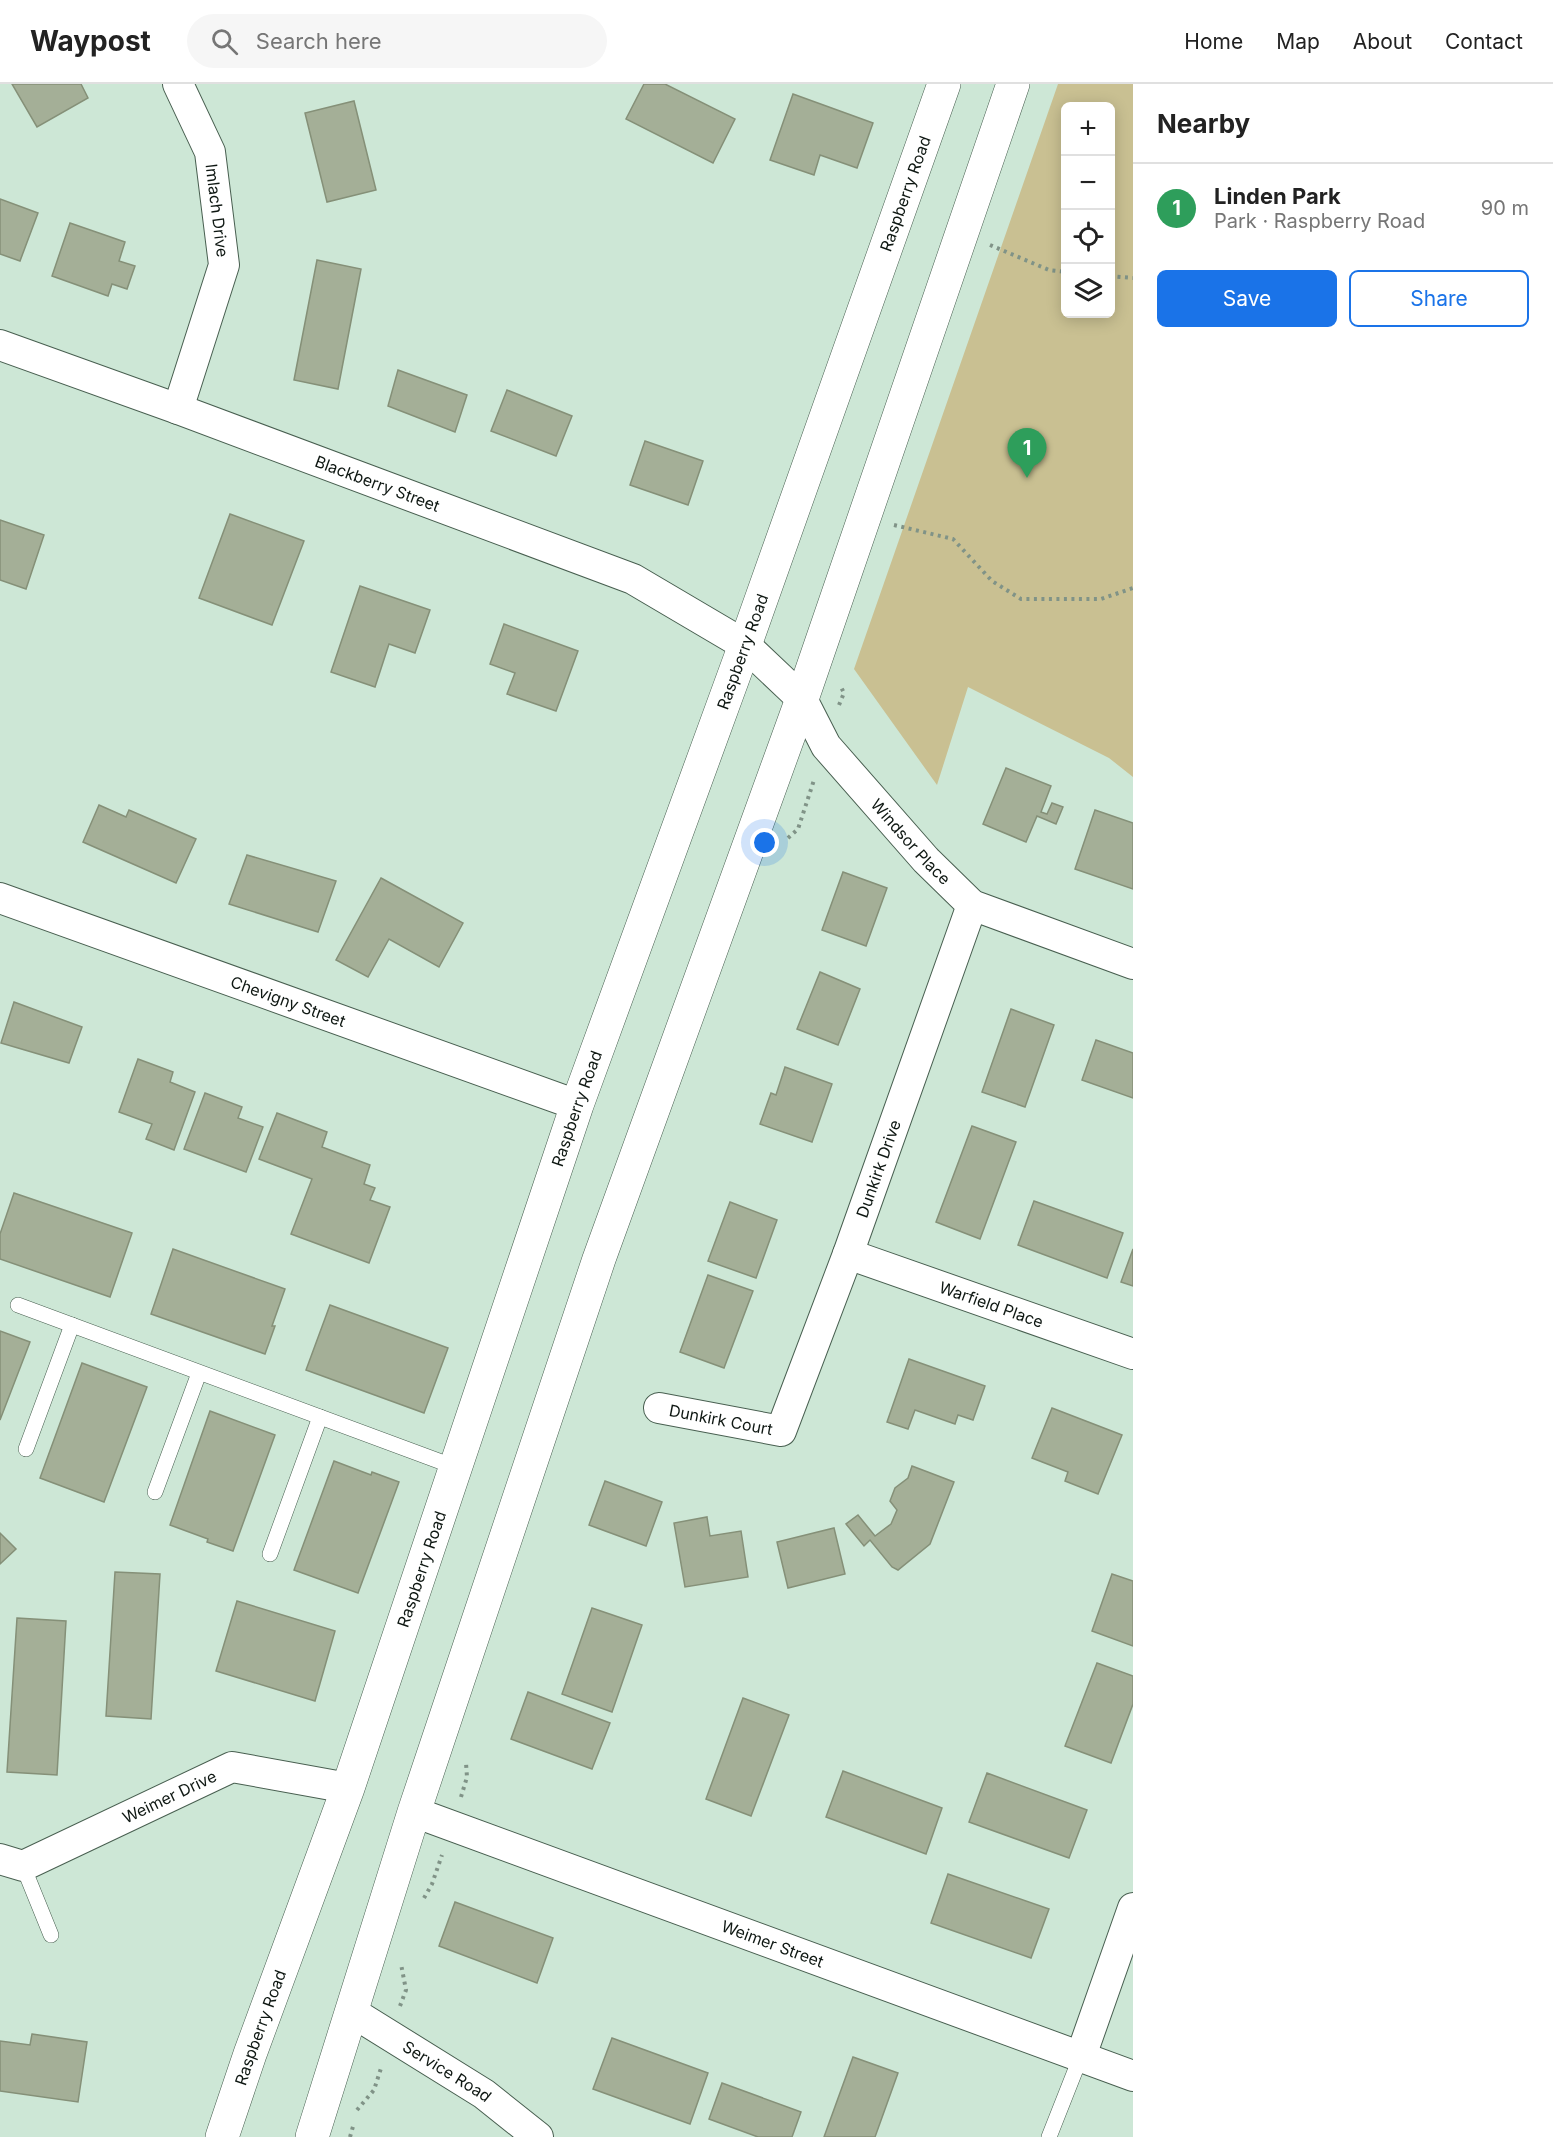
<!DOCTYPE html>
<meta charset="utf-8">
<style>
body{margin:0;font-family:Inter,sans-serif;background:#f6f6f6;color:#222}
.controls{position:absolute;right:18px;top:18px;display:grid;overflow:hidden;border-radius:9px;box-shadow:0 3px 15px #0003}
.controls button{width:54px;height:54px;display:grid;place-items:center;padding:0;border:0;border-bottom:2px solid #e0e0e0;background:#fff;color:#222;font:30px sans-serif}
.you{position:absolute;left:765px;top:759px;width:21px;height:21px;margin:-15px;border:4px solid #fff;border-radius:50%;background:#1a73e8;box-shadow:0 0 0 9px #1a73e833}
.badge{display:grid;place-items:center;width:39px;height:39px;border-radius:50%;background:#1a73e8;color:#fff;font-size:20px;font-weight:700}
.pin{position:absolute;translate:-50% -50px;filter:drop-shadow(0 2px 3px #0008)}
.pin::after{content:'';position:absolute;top:32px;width:21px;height:18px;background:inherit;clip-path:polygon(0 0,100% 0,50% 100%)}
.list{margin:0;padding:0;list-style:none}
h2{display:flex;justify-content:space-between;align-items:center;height:78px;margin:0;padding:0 24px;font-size:26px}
h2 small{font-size:20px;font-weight:400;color:#767676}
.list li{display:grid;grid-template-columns:39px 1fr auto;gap:18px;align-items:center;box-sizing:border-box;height:90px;padding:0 24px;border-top:2px solid #e0e0e0}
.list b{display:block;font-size:22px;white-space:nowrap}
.list p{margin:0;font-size:20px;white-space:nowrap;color:#767676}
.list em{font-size:20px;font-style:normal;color:#767676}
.actions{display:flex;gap:12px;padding:18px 24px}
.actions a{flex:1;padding:14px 0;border:2px solid #1a73e8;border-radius:9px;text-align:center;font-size:21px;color:#1a73e8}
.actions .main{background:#1a73e8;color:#fff}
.icon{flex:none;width:33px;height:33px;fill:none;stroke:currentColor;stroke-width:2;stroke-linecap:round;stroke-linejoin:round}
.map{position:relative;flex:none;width:1133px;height:2053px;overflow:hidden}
header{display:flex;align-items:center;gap:36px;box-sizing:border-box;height:84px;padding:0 30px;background:#fff;border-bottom:2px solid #e0e0e0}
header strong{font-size:28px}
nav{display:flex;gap:33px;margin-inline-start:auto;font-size:21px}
.search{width:420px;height:54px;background:#f6f6f6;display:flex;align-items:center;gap:15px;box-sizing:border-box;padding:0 21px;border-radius:33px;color:#767676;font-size:22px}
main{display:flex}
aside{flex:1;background:#fff}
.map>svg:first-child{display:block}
</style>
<header>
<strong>Waypost</strong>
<div class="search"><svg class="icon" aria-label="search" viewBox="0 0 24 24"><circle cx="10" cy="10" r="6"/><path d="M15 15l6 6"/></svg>Search here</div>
<nav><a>Home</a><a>Map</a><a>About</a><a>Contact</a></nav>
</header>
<main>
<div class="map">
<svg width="1133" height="2053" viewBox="0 0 1133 2053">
<rect width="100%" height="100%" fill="#cde7d6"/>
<path fill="#c9c092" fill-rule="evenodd" d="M1058 0H1133V693L1109 674 968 603 937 701 854 585ZM1066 22H1110V230H1066Z"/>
<g fill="#a4af97" stroke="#859078" stroke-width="1.5">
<polygon points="12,0 81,0 88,14 37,43"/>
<polygon points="644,0 665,0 735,35 713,79 626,35"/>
<polygon points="793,10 873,39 857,84 820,71 814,91 770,76"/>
<polygon points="354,17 376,106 327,118 305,29"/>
<polygon points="0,115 38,129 20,177 0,170"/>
<polygon points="70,139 125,158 119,177 135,182 127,205 112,200 108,212 52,192"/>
<polygon points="317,176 361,185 338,305 294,296"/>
<polygon points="398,286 467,311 455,348 388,322"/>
<polygon points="507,306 572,332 556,372 491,347"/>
<polygon points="645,357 703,377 688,421 630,401"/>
<polygon points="230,430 304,457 272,541 199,514"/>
<polygon points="0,436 44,451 26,505 0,496"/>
<polygon points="360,502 430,526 415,569 389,560 375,603 331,588"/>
<polygon points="504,540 578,567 556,627 507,610 515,589 490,580"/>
<polygon points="1006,684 1051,702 1041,728 1047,730 1052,719 1063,723 1056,740 1037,732 1026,758 983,740"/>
<polygon points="99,721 126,733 129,726 196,755 176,799 83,758"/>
<polygon points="1095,726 1133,739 1133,805 1075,785"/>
<polygon points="247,771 336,797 318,848 229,820"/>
<polygon points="843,788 887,804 866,862 822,846"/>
<polygon points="381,794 463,839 439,883 389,855 368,893 336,876"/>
<polygon points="820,888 860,905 838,961 797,945"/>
<polygon points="14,918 82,943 69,979 1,959"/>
<polygon points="1011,925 1054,941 1025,1023 982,1008"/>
<polygon points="1096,956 1133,969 1133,1014 1082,996"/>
<polygon points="138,975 173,988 170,998 195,1008 174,1066 146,1055 152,1040 119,1028"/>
<polygon points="785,983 832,1000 812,1058 760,1040 771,1009 776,1011"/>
<polygon points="205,1009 242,1023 238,1034 263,1043 246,1088 184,1065"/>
<polygon points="277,1029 327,1048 322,1063 370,1081 364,1100 375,1104 370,1116 390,1123 369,1179 291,1150 312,1095 259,1075"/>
<polygon points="972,1042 1016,1058 980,1155 936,1138"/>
<polygon points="14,1109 132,1149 110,1213 0,1175 0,1150"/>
<polygon points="1034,1117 1123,1149 1107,1194 1018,1161"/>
<polygon points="730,1118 777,1136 756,1194 708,1177"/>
<polygon points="173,1165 285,1205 272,1242 275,1242 265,1270 151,1230"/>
<polygon points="1133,1165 1133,1202 1121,1198"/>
<polygon points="708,1191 753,1207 724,1284 680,1268"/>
<polygon points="330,1221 448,1264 424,1329 306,1286"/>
<polygon points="0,1247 30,1258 0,1336"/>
<polygon points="909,1275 985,1302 973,1336 958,1331 955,1340 915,1326 908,1345 887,1338"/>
<polygon points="82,1279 147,1303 104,1418 40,1394"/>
<polygon points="1052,1324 1122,1351 1098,1410 1065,1397 1068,1388 1032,1374"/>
<polygon points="210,1327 275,1351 233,1467 207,1458 208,1455 170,1441"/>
<polygon points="334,1377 371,1391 372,1388 399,1398 358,1509 294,1486"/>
<polygon points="912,1382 954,1398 930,1460 898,1486 892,1483 870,1456 864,1462 846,1440 858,1431 875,1452 891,1440 897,1426 890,1417 895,1404 908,1394"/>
<polygon points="605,1397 662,1418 646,1462 589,1441"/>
<polygon points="707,1433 710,1452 741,1447 748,1493 685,1503 674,1439"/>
<polygon points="834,1444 845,1490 788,1504 777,1458"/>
<polygon points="0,1449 16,1465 0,1480"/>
<polygon points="115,1488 160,1490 151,1635 106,1632"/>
<polygon points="1112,1490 1133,1497 1133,1562 1092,1547"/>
<polygon points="237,1517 335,1547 315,1617 216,1587"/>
<polygon points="592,1524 642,1541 612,1628 562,1610"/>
<polygon points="17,1534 66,1537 57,1691 7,1688"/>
<polygon points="1097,1579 1133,1592 1133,1620 1111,1679 1065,1662"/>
<polygon points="528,1608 610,1639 592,1685 511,1655"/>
<polygon points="743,1614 789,1631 751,1732 706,1715"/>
<polygon points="843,1687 942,1724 926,1770 826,1733"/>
<polygon points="987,1689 1087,1726 1069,1774 969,1738"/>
<polygon points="948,1790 1049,1825 1031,1874 931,1839"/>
<polygon points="455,1818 553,1854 537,1899 439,1862"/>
<polygon points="32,1950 87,1958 78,2018 0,2007 0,1957 30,1961"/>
<polygon points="612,1954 708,1989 690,2040 593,2005"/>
<polygon points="853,1973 898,1989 875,2053 824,2053"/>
<polygon points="722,1999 801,2028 792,2053 758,2053 709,2035"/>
</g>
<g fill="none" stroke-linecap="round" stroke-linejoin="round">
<defs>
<g id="lane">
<polyline points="18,1221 455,1383"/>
<polyline points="26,1365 72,1241"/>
<polyline points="155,1408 199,1289"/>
<polyline points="270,1470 320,1333"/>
<polyline points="23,1782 51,1851"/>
<polyline points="1049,2053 1081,1972"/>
</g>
<g id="street">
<path id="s1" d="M178 0 210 68 224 181 178 325"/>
<path id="s2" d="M0 261 178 325 633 495 745 561 802 615 826 662 926 776 972 821 1133 880"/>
<path id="s3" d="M0 814 577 1021"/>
<path id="s4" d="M848 1170 1133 1270"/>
<path id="s5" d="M659 1324 781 1347 848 1170 972 821"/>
<path id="s6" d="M414 1728 1133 1992"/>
<path id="s7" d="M0 1775 23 1782 232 1683 348 1704"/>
<path id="s8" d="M352 1928 484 2010 538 2053"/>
<polyline points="1081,1972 1133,1824"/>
</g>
<g id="secondary">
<path id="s9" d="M222 2053 250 1970 348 1704 577 1021 745 561 944 0"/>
<polyline points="312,2053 414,1728 599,1175 802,615 1013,0"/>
</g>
</defs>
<use href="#lane" stroke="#485f50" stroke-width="16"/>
<use href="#street" stroke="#485f50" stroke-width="32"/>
<use href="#secondary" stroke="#485f50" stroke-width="34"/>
<g stroke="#809387" stroke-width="4" stroke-dasharray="3 4.5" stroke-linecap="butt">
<polyline points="990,161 1049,186 1066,188"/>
<polyline points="1110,192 1133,194"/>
<polyline points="894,441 953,455 992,497 1021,515 1101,515 1133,504"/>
<polyline points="839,621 844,609 841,603"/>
<polyline points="788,754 798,745 814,696"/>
<polyline points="461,1713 467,1693 466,1679"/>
<polyline points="424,1814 432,1800 442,1771"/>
<polyline points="400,1922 406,1906 401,1880"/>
<polyline points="357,2026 374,2006 382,1981"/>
<polyline points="350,2053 354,2039"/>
</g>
<use href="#lane" stroke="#fff" stroke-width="15"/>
<use href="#street" stroke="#fff" stroke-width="30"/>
<use href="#secondary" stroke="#fff" stroke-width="33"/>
</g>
<g text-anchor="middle" stroke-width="5" stroke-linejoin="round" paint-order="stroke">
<g font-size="16" fill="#0e1712" stroke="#cde7d6">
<text dy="6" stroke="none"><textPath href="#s9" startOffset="2060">Raspberry Road</textPath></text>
<text dy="6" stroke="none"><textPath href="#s1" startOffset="134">Imlach Drive</textPath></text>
<text dy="6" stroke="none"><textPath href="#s2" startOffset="402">Blackberry Street</textPath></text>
<text dy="6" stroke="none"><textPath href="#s9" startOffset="1574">Raspberry Road</textPath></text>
<text dy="6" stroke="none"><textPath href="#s2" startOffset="1064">Windsor Place</textPath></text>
<text dy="6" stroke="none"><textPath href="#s3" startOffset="306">Chevigny Street</textPath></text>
<text dy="6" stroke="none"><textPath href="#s9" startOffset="1088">Raspberry Road</textPath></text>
<text dy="6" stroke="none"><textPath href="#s5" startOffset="404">Dunkirk Drive</textPath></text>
<text dy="6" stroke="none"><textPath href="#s4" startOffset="152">Warfield Place</textPath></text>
<text dy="6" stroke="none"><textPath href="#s5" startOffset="63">Dunkirk Court</textPath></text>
<text dy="6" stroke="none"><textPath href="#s9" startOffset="602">Raspberry Road</textPath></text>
<text dy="6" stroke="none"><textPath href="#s7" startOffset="186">Weimer Drive</textPath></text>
<text dy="6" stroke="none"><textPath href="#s6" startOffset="382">Weimer Street</textPath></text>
<text dy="6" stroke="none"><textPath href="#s9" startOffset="116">Raspberry Road</textPath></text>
<text dy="6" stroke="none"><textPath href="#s8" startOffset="112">Service Road</textPath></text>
</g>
</g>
</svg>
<div class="controls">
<button>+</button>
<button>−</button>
<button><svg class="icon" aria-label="locate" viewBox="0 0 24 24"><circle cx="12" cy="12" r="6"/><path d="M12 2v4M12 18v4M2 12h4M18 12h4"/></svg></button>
<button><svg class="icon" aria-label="layers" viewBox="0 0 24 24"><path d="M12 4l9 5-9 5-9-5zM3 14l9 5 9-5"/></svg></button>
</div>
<div class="you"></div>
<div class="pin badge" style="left:1027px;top:394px;background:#2e9e5b">1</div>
</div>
<aside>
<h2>Nearby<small></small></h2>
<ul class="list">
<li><span class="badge" style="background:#2e9e5b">1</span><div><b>Linden Park</b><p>Park · Raspberry Road</p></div><em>90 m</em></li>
</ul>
<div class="actions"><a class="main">Save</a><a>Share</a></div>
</aside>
</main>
